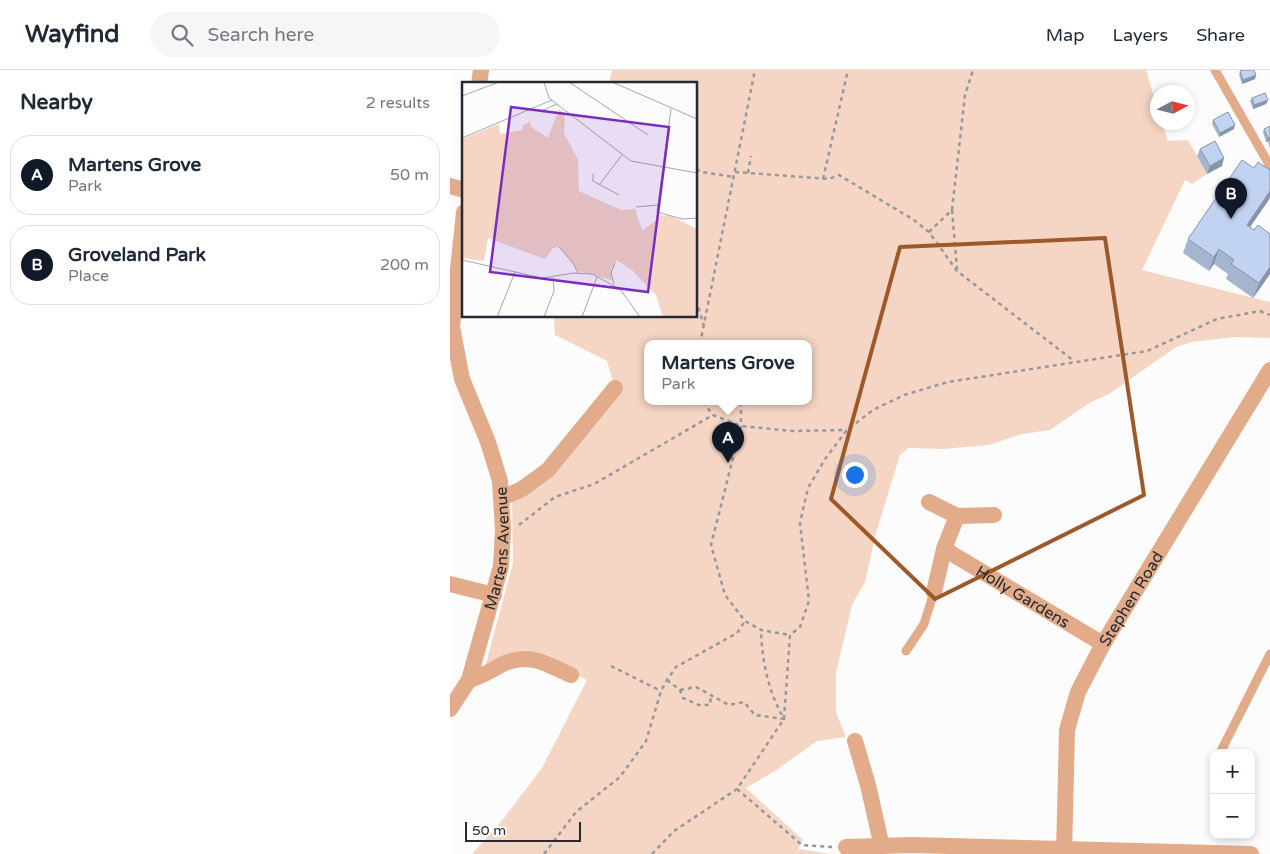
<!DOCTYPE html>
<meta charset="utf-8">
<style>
body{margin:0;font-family:"Varela Round",sans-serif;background:#f6f6f7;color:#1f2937}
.controls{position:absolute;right:15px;bottom:15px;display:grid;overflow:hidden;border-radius:10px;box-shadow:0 2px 8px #0003}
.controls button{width:45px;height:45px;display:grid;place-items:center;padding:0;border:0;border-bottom:1px solid #e0e1e3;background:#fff;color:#1f2937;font:25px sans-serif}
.compass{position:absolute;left:700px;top:15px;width:45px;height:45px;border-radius:50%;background:#fff;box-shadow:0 2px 8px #0003;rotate:83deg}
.scale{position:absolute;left:15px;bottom:12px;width:116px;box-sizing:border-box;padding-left:5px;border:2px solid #252930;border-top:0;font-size:14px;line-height:18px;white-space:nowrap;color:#252930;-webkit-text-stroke:4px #fcfcfc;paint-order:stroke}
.you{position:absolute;left:404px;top:404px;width:18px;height:18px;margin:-12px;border:4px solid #fff;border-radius:50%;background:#1a73e8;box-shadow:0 0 0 8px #1a73e833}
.badge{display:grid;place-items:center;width:32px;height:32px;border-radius:50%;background:#111827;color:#fff;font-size:16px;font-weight:700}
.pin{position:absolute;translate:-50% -41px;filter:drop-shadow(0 1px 2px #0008)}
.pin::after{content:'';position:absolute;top:26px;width:18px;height:15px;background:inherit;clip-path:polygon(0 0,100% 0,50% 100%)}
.popup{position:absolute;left:194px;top:270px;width:168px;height:65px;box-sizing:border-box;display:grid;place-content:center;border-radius:10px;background:#fff;filter:drop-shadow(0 1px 4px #0005);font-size:16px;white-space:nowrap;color:#747a83}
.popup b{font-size:19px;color:#1f2937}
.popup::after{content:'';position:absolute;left:50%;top:100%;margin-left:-10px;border:10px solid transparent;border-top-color:#fff}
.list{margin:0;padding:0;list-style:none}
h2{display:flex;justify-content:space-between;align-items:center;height:65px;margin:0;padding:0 20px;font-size:21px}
h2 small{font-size:16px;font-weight:400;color:#747a83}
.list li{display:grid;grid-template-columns:32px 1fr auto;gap:15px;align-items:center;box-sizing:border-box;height:80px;margin:0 10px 10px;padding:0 10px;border:1px solid #e0e1e3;border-radius:20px}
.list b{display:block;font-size:19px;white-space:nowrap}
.list p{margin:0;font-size:16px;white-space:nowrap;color:#747a83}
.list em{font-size:16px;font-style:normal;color:#747a83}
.icon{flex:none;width:28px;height:28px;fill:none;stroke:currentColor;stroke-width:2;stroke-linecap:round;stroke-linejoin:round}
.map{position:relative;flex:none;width:820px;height:784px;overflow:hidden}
header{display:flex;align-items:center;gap:30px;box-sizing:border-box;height:70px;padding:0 25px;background:#fff;border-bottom:1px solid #e0e1e3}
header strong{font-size:24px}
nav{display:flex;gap:28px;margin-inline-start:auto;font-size:18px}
.search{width:350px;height:45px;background:#f6f6f7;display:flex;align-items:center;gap:12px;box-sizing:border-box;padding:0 18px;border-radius:28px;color:#747a83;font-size:19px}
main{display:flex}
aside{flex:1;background:#fff}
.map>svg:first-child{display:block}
</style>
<header>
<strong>Wayfind</strong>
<div class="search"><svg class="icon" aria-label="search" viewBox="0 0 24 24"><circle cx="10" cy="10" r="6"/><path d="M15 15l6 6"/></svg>Search here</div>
<nav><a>Map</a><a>Layers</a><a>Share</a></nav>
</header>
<main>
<aside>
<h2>Nearby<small>2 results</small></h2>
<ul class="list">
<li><span class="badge">A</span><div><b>Martens Grove</b><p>Park</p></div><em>50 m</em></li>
<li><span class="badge">B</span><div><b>Groveland Park</b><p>Place</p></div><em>200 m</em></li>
</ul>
</aside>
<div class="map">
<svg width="820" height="784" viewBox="0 0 820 784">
<rect width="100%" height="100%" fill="#fcfcfc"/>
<path fill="#f5d6c4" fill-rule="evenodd" d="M162 0H696L707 38 708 52 712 53 718 71 738 70 757 104 742 114 735 110 692 200 820 232V268L785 267 742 272 726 277 659 324 641 332 600 360 572 364 539 375 493 379 458 378 450 385 426 463 415 512 402 535 386 603V642L396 667 367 671 325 701 296 718 353 770 348 779 381 784H22L54 748 92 698 137 610 90 587 35 597 63 493 62 430 166 323 157 291 105 265 104 246H246V14H159ZM198 274H358V332H198Z"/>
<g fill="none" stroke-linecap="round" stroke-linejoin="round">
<g stroke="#96989b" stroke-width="2.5" stroke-dasharray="4 4" stroke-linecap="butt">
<polyline points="246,99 252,102 284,107"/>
<polyline points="285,102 379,109 389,105 464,150 479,162 507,201 624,291"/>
<polyline points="298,103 301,86"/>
<polyline points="373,109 398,0"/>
<polyline points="502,140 507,199"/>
<polyline points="479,162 502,140 515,25 523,0"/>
<polyline points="246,230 254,256"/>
<polyline points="250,274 305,0"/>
<polyline points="253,332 263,345 291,356 342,361 397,360"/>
<polyline points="291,332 291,356 261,475 275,525 295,551 311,560 340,565"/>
<polyline points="69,455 105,427 144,414 263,345"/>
<polyline points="161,596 211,621"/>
<polyline points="217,610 230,620 233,628 249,635 260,635 261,626"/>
<path d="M230 620 246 617 279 635 294 632 305 645 334 649C318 621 312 591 311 560"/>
<polyline points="287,719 352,775 382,777"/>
<polyline points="94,784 126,742 170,707 196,671 211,621 217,610 226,597 287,563 295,551"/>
<polyline points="202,784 224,761 287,719 334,649 340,565 350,557 359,531 350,453 358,418 375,389 397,360 423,340 454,325 498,312 697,281 767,249 810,241 820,245"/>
</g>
<g stroke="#e2ab89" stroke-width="9">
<polyline points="765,0 820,96"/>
<polyline points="456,581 474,554 484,522"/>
<polyline points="770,683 820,584"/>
</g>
<g stroke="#e2ab89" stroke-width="16">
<polyline points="29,14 31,0"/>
<polyline points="0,116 14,120"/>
<polyline points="52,428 72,419 98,400 165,318"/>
<polyline points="479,432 507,446"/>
<path id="s1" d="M494 479 653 574"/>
<polyline points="0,514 44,525"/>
<polyline points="484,522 494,479 507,446 544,445"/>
<path d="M19 610C31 607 41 601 51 595 79 581 96 594 121 605"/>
<path id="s2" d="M0 639 19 610 51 496 53 459 50 411 38 372 12 309 2 257 14 142"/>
<polyline points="405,671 418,715 432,777"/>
<polyline points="396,777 462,775 801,784"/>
<path id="s3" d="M614 784 617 660 628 622 653 574 820 300"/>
</g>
</g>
<g fill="#a6b5cf">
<polygon points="790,1 806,5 805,9 792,14 789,5"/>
<polygon points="802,28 818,30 816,34 803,39 800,31"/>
<polygon points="763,50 784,59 769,67 762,54"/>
<polygon points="820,56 820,78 818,73 819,71 816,72 813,62 814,59"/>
<polygon points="750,79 772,96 757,104 747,86"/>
<polygon points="820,128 800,157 804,160 820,164 820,204 803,228 776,209 778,204 764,194 759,201 733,183 738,169"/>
</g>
<g fill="#8794a9">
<polygon points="806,5 805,9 792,14 793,10"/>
<polygon points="818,30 816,34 803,39 804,35"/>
<polygon points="785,55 784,59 769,67 770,63"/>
<polygon points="820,67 820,71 819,69 819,71 816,72 818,68"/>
<polygon points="774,88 772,96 757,104 760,96"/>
<polygon points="820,121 820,128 791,170 797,155"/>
<polygon points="769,179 764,194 759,201 764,187"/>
<polygon points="820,197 820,204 803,228 809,213"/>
</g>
<g fill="#c1d3f1" stroke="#8794a9">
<polygon points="793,0 804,0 806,5 793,10 790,1"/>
<polygon points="815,23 818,30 804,35 802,28"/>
<polygon points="778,42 785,55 770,63 763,50"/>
<polygon points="820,56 820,67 818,68 814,59"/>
<polygon points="765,71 774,88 760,96 750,79"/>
<polygon points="792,90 804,98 808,92 820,100 820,121 797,155 804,160 808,155 820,164 820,197 809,213 781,194 784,190 769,179 764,187 738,169"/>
</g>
<path fill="none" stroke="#9d592a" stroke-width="4" stroke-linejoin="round" d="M655 168 694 425 485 529 381 429 450 177Z"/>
<g text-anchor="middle" stroke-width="4" stroke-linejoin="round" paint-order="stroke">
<g font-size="16" fill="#252930" stroke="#fcfcfc">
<text dy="6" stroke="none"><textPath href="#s2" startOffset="170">Martens Avenue</textPath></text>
<text dy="6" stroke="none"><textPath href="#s1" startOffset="92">Holly Gardens</textPath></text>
<text dy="6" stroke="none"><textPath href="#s3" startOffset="271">Stephen Road</textPath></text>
</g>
</g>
<g transform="translate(12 12)">
<rect width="235" height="235" fill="#fcfcfc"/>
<path d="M97 27 103 32 102 51 116 78 117 109 159 128 173 127 180 148 194 139 196 133 209 134 235 147V235H201L194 213 171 189 155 178 149 187 150 198 116 189 98 165 91 166 84 176H80L26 156 22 179 0 176V57L37 42 38 52 60 48 61 43 68 40 69 45 86 56Z" fill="#f5d6c4"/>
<path fill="none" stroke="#a6a8aa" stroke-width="1" d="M82 0 87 16 169 79 235 91M107 0 186 53M150 0 235 37M0 14 37 0M209 27 195 130 220 137 235 136M79 29 95 22M0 56 90 18M131 92V99L157 113M137 103 160 73M174 125 196 123M97 165 111 181 116 191M0 178 80 196 112 191 130 192 158 207 178 235M152 202 149 191 153 181M35 235 53 190M82 235 92 209 91 196M120 235 135 195"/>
<path fill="#7b2cbf" fill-opacity="0.15" stroke="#7b2cbf" stroke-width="2.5" d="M49 25 207 45 186 210 28 190Z"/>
<rect width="235" height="235" fill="none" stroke="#252930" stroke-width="2.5"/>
</g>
</svg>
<div class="controls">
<button>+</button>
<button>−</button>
</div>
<svg class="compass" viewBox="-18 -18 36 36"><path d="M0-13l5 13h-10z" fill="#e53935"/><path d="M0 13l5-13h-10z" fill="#747a83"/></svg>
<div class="scale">50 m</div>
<div class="you"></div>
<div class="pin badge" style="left:278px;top:393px">A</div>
<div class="popup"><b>Martens Grove</b>Park</div>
<div class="pin badge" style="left:781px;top:149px">B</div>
</div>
</main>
